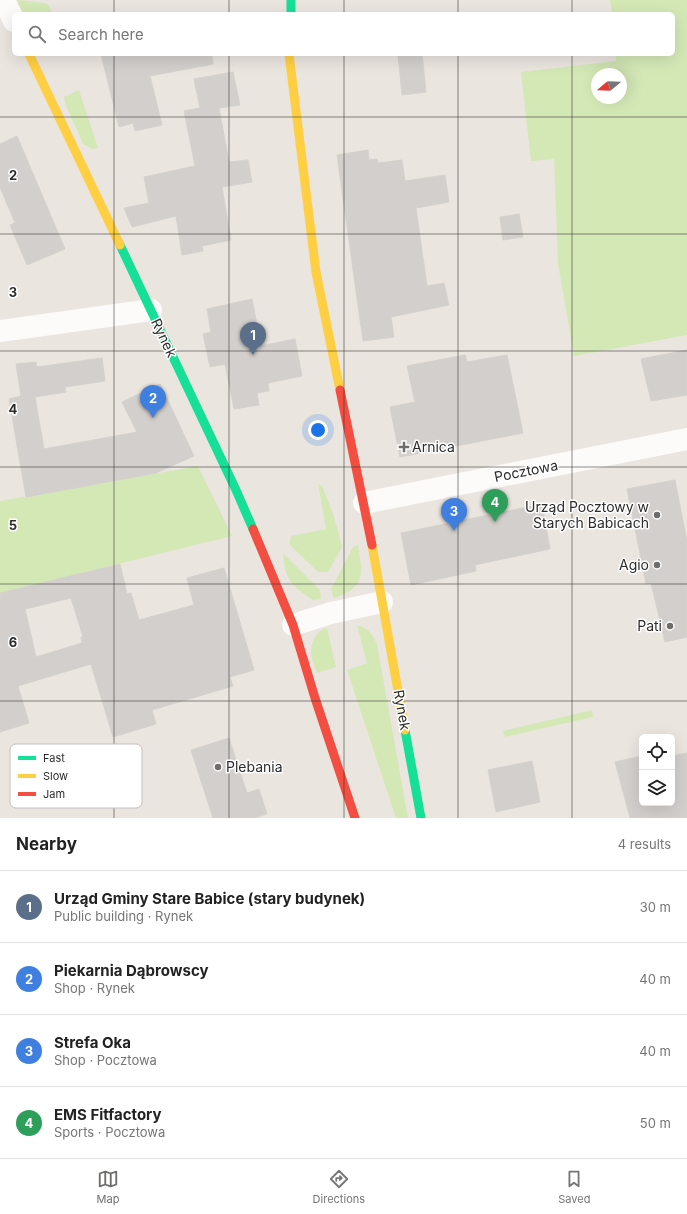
<!DOCTYPE html>
<meta charset="utf-8">
<style>
body{margin:0;font-family:Inter,sans-serif;background:#f2f2f2;color:#222}
.controls{position:absolute;right:12px;bottom:12px;display:grid;overflow:hidden;border-radius:6px;box-shadow:0 4px 16px #0002}
.controls button{width:36px;height:36px;display:grid;place-items:center;padding:0;border:0;border-bottom:1px solid #e0e0e0;background:#fff;color:#222;font:20px sans-serif}
.compass{position:absolute;left:591px;top:68px;width:36px;height:36px;border-radius:50%;background:#fff;box-shadow:0 4px 16px #0002;rotate:251deg}
.you{position:absolute;left:318px;top:430px;width:14px;height:14px;margin:-10px;border:3px solid #fff;border-radius:50%;background:#1a73e8;box-shadow:0 0 0 6px #1a73e833}
.badge{display:grid;place-items:center;width:26px;height:26px;border-radius:50%;background:#6f6d6b;color:#fff;font-size:13px;font-weight:700}
.pin{position:absolute;translate:-50% -33px;filter:drop-shadow(0 1px 2px #0008)}
.pin::after{content:'';position:absolute;top:21px;width:14px;height:12px;background:inherit;clip-path:polygon(0 0,100% 0,50% 100%)}
.list{margin:0;padding:0;list-style:none}
h2{display:flex;justify-content:space-between;align-items:center;height:52px;margin:0;padding:0 16px;font-size:17px}
h2 small{font-size:13px;font-weight:400;color:#767676}
.list li{display:grid;grid-template-columns:26px 1fr auto;gap:12px;align-items:center;box-sizing:border-box;height:72px;padding:0 16px;border-top:1px solid #e0e0e0}
.list b{display:block;font-size:15px;white-space:nowrap}
.list p{margin:0;font-size:13px;white-space:nowrap;color:#767676}
.list em{font-size:13px;font-style:normal;color:#767676}
.icon{flex:none;width:22px;height:22px;fill:none;stroke:currentColor;stroke-width:2;stroke-linecap:round;stroke-linejoin:round}
.map{position:relative;flex:none;width:687px;height:818px;overflow:hidden}
.search{position:absolute;background:#fff;box-shadow:0 4px 16px #0002;left:12px;right:12px;top:12px;height:44px;display:flex;align-items:center;gap:10px;box-sizing:border-box;padding:0 14px;border-radius:6px;color:#767676;font-size:15px}
.sheet{height:340px;background:#fff}
nav{display:flex;justify-content:space-around;align-items:center;box-sizing:border-box;height:56px;border-top:1px solid #e0e0e0;background:#fff;font-size:11px;color:#767676}
nav a{display:grid;justify-items:center;gap:2px}
nav .on{color:#6f6d6b}
.map>svg:first-child{display:block}
</style>
<div class="map">
<svg width="687" height="818" viewBox="0 0 687 818">
<rect width="100%" height="100%" fill="#ebe5e0"/>
<g fill="#d4e8b6" fill-rule="evenodd">
<path d="M16 0C26 0 36 3 47 3L53 14H24Z"/>
<path d="M610 0H687V335L574 356 558 264 554 159 531 161 521 72 616 61V54H673V14H612ZM597 74H621V98H597Z"/>
<polygon points="79,90 98,148 92,149 83,144 65,103 64,97"/>
<polygon points="198,466 232,536 0,593 0,501"/>
<polygon points="318,484 322,486 334,516 342,547 328,572 318,572 290,545 290,541 291,536 326,529"/>
<path d="M358 545C363 574 366 587 334 598L331 589 353 547Z"/>
<path d="M283 553 320 590 321 599 313 600C293 588 284 578 283 553Z"/>
<path d="M357 625C369 628 371 633 377 644L408 818H396L347 670 367 663Z"/>
<path d="M327 628 336 667 317 673C315 667 311 659 311 653 311 642 316 630 327 628Z"/>
<polygon points="592,710 593,717 505,737 503,731"/>
</g>
<g fill="#d3cfcc" stroke="#d5d1cc" fill-rule="evenodd">
<polygon points="101,54 212,54 213,64 150,76 162,125 135,131 133,123 119,127"/>
<polygon points="398,54 422,54 426,92 402,95"/>
<polygon points="233,72 240,105 219,108 229,162 248,160 252,182 222,187 231,240 202,246 203,251 182,255 176,216 132,227 124,208 149,203 144,177 195,166 184,111 200,108 194,79"/>
<polygon points="17,136 65,249 27,265 10,225 15,223 0,187 0,144"/>
<polygon points="368,150 369,160 377,159 378,163 402,160 405,181 445,175 449,202 416,208 427,286 444,283 449,305 391,317 394,337 363,341 337,155"/>
<polygon points="519,214 523,237 503,240 500,217"/>
<polygon points="252,299 261,346 295,339 302,376 268,383 269,391 257,393 259,405 234,409 225,364 210,367 203,334 211,332 207,309"/>
<polygon points="687,350 687,395 651,401 641,359"/>
<polygon points="465,355 467,362 507,355 523,433 400,457 390,407 415,402 407,366"/>
<polygon points="102,358 105,381 65,387 66,392 35,397 44,449 137,432 122,402 160,384 194,456 156,473 26,497 9,399 21,396 16,364 36,362 37,367"/>
<polygon points="675,480 687,541 687,637 665,642 651,583 646,584 627,489"/>
<polygon points="542,504 550,549 475,565 476,571 411,585 401,533"/>
<path d="M120 564 127 594 131 593 139 620 194 605 187 578 224 568 254 670 230 677 233 686 152 710 156 724 113 737 91 664 18 686 29 723 0 732V593ZM71 598 83 637H81L82 643 36 657 25 609Z"/>
<polygon points="229,738 247,793 259,789 267,814 254,818 213,818 191,750"/>
<polygon points="687,753 687,818 630,818 615,762 642,756 642,803 672,803 672,756"/>
<polygon points="532,761 540,802 496,812 488,770"/>
</g>
<g fill="none" stroke-linecap="round" stroke-linejoin="round">
<g stroke="#fcfbfa" stroke-width="22">
<polyline points="4,0 14,21"/>
<polyline points="0,331 151,310"/>
<polyline points="364,503 687,439"/>
<polyline points="293,625 331,613 382,602"/>
</g>
<g stroke="#16e098" stroke-width="9">
<polyline points="291,0 291,14"/>
<polyline points="120,245 236,490 253,529"/>
<polyline points="405,730 421,818"/>
</g>
<g stroke="#ffcf43" stroke-width="9">
<polyline points="29,54 120,245"/>
<polyline points="289,54 316,272 340,390"/>
<polyline points="372,545 405,730"/>
</g>
<g stroke="#f24e42" stroke-width="9">
<polyline points="340,390 372,545"/>
<polyline points="253,529 293,625 315,698 355,818"/>
</g>
</g>
<path fill="none" stroke="#2c2c2c" stroke-width="1" stroke-opacity="0.55" d="M114 0V14M229 0V14M344 0V14M458 0V14M572 0V14M114 54V818M229 54V818M344 54V818M458 54V818M572 54V818M0 117H687M0 234H687M0 351H687M0 467H687M0 584H687M0 701H687"/>
<g fill="#6f6d6b" stroke="#fff" stroke-width="1.5">
<path d="M402 441h4v4h4v4h-4v4h-4v-4h-4v-4h4z"/>
<circle cx="657" cy="515" r="4"/>
<circle cx="657" cy="565" r="4"/>
<circle cx="670" cy="626" r="4"/>
<circle cx="218" cy="767" r="4"/>
</g>
<g text-anchor="middle" stroke-width="3" stroke-linejoin="round" paint-order="stroke">
<g font-size="14" fill="#2c2c2c" stroke="#fff">
<text transform="translate(164 338) rotate(65)" y="5">Rynek</text>
<text transform="translate(526 471) rotate(-11)" y="5">Pocztowa</text>
<text transform="translate(402 710) rotate(80)" y="5">Rynek</text>
</g>
<g font-size="14" fill="#2c2c2c" stroke="#fff" text-anchor="end">
<text x="412" y="452" text-anchor="start">Arnica</text>
<text x="649" y="512">Urząd Pocztowy w<tspan x="649" dy="16">Starych Babicach</tspan></text>
<text x="649" y="570">Agio</text>
<text x="662" y="631">Pati</text>
<text x="226" y="772" text-anchor="start">Plebania</text>
</g>
</g>
<rect x="10" y="744" width="132" height="64" rx="6" fill="#fff" stroke="#c0c0c0" stroke-width="1"/>
<rect x="18" y="756" width="18" height="4" fill="#16e098"/>
<rect x="18" y="774" width="18" height="4" fill="#ffcf43"/>
<rect x="18" y="792" width="18" height="4" fill="#f24e42"/>
<g font-size="11" fill="#2c2c2c">
<text x="43" y="762">Fast</text>
<text x="43" y="780">Slow</text>
<text x="43" y="798">Jam</text>
</g>
<g font-size="13" text-anchor="middle" font-weight="bold" fill="#2c2c2c" stroke="#fff" stroke-width="3" stroke-linejoin="round" paint-order="stroke">
<text x="13" y="180">2</text>
<text x="13" y="297">3</text>
<text x="13" y="414">4</text>
<text x="13" y="530">5</text>
<text x="13" y="647">6</text>
</g>
</svg>
<div class="controls">
<button><svg class="icon" aria-label="locate" viewBox="0 0 24 24"><circle cx="12" cy="12" r="6"/><path d="M12 2v4M12 18v4M2 12h4M18 12h4"/></svg></button>
<button><svg class="icon" aria-label="layers" viewBox="0 0 24 24"><path d="M12 4l9 5-9 5-9-5zM3 14l9 5 9-5"/></svg></button>
</div>
<svg class="compass" viewBox="-18 -18 36 36"><path d="M0-13l5 13h-10z" fill="#e53935"/><path d="M0 13l5-13h-10z" fill="#767676"/></svg>
<div class="you"></div>
<div class="pin badge" style="left:253px;top:355px;background:#5c6f8a">1</div>
<div class="pin badge" style="left:153px;top:418px;background:#3f7fe0">2</div>
<div class="pin badge" style="left:454px;top:531px;background:#3f7fe0">3</div>
<div class="pin badge" style="left:495px;top:522px;background:#2e9e5b">4</div>
<div class="search"><svg class="icon" aria-label="search" viewBox="0 0 24 24"><circle cx="10" cy="10" r="6"/><path d="M15 15l6 6"/></svg>Search here</div>
</div>
<section class="sheet">
<h2>Nearby<small>4 results</small></h2>
<ul class="list">
<li><span class="badge" style="background:#5c6f8a">1</span><div><b>Urząd Gminy Stare Babice (stary budynek)</b><p>Public building · Rynek</p></div><em>30 m</em></li>
<li><span class="badge" style="background:#3f7fe0">2</span><div><b>Piekarnia Dąbrowscy</b><p>Shop · Rynek</p></div><em>40 m</em></li>
<li><span class="badge" style="background:#3f7fe0">3</span><div><b>Strefa Oka</b><p>Shop · Pocztowa</p></div><em>40 m</em></li>
<li><span class="badge" style="background:#2e9e5b">4</span><div><b>EMS Fitfactory</b><p>Sports · Pocztowa</p></div><em>50 m</em></li>
</ul>
</section>
<nav>
<a class="on"><svg class="icon" aria-label="map" viewBox="0 0 24 24"><path d="M3 6l6-2 6 2 6-2v14l-6 2-6-2-6 2zM9 4v14M15 6v14"/></svg>Map</a>
<a><svg class="icon" aria-label="directions" viewBox="0 0 24 24"><path d="M12 3l9 9-9 9-9-9zM9 14v-3h6M13 9l2 2-2 2"/></svg>Directions</a>
<a><svg class="icon" aria-label="saved" viewBox="0 0 24 24"><path d="M7 4h10v16l-5-4-5 4z"/></svg>Saved</a>
</nav>
